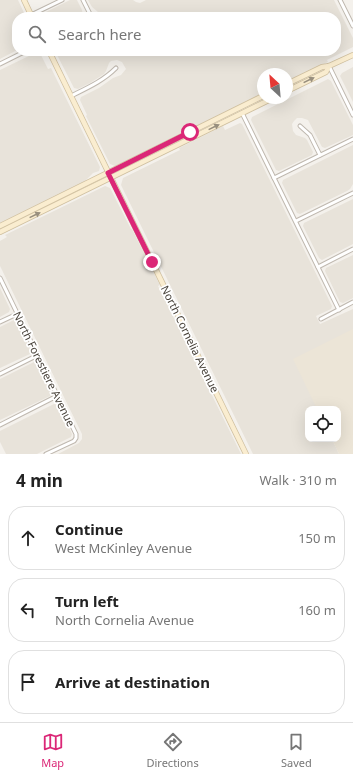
<!DOCTYPE html>
<meta charset="utf-8">
<style>
body{margin:0;font-family:"Noto Sans",sans-serif;background:#f6f6f6;color:#222}
.controls{position:absolute;right:12px;bottom:12px;display:grid;overflow:hidden;border-radius:8px;box-shadow:0 4px 16px #0002}
.controls button{width:36px;height:36px;display:grid;place-items:center;padding:0;border:0;border-bottom:1px solid #e0e0e0;background:#fff;color:#222;font:20px sans-serif}
.compass{position:absolute;left:257px;top:68px;width:36px;height:36px;border-radius:50%;background:#fff;box-shadow:0 4px 16px #0002;rotate:334deg}
.stop{position:absolute;width:12px;height:12px;margin:-9px;border:3px solid #db2777;border-radius:50%;background:#fff}
.stop.end{background:#db2777;border-color:#fff;box-shadow:0 1px 4px #0008}
.list{margin:0;padding:0;list-style:none}
h2{display:flex;justify-content:space-between;align-items:center;height:52px;margin:0;padding:0 16px;font-size:17px}
h2 small{font-size:13px;font-weight:400;color:#767676}
.list li{display:grid;grid-template-columns:26px 1fr auto;gap:12px;align-items:center;box-sizing:border-box;height:64px;margin:0 8px 8px;padding:0 8px;border:1px solid #e0e0e0;border-radius:16px}
.list b{display:block;font-size:15px;white-space:nowrap}
.list p{margin:0;font-size:13px;white-space:nowrap;color:#767676}
.list em{font-size:13px;font-style:normal;color:#767676}
.icon{flex:none;width:22px;height:22px;fill:none;stroke:currentColor;stroke-width:2;stroke-linecap:round;stroke-linejoin:round}
.map{position:relative;flex:none;width:353px;height:454px;overflow:hidden}
.search{position:absolute;background:#fff;box-shadow:0 4px 16px #0002;left:12px;right:12px;top:12px;height:44px;display:flex;align-items:center;gap:10px;box-sizing:border-box;padding:0 14px;border-radius:16px;color:#767676;font-size:15px}
.sheet{height:268px;background:#fff}
nav{display:flex;justify-content:space-around;align-items:center;box-sizing:border-box;height:56px;border-top:1px solid #e0e0e0;background:#fff;font-size:11px;color:#767676}
nav a{display:grid;justify-items:center;gap:2px}
nav .on{color:#db2777}
.map>svg:first-child{display:block}
</style>
<div class="map">
<svg width="353" height="454" viewBox="0 0 353 454">
<rect width="100%" height="100%" fill="#f4f1ec"/>
<g fill="#e8e3da">
<polygon points="0,0 18,0 26,17 17,17 17,50 0,59"/>
<polygon points="70,0 77,0 82,10 83,17 43,17 44,13"/>
<polygon points="88,0 133,0 136,2 140,3 146,0 334,0 353,38 353,47 327,60 328,62 287,82 287,74 263,74 263,94 115,166 110,164 86,116 87,115 80,100 81,97 99,88 113,78 121,75 126,69 122,62 117,60 111,61 109,63 106,71 104,74 90,83 78,89 74,88 55,51 336,51 336,17 100,17 98,12 92,7"/>
<polygon points="37,52 40,53 48,69 51,68 100,167 99,171 93,173 84,182 0,224 0,70"/>
<polygon points="353,67 353,102 340,76 342,73"/>
<polygon points="328,79 331,81 353,125 353,135 325,148 322,147 308,120 302,118 297,118 294,121 292,124 293,131 296,135 305,138 307,140 313,152 312,155 279,171 276,170 251,120 252,117"/>
<polygon points="240,123 242,124 332,306 331,309 316,316 320,324 353,309 353,329 317,409 308,409 308,439 332,439 339,454 253,454 121,185 123,178 180,150 179,148 223,126 225,130"/>
<polygon points="353,145 353,184 350,189 347,191 300,214 297,213 282,183 283,180"/>
<polygon points="105,186 110,188 131,229 132,229 160,285 158,286 241,454 58,454 79,443 82,439 82,434 2,270 0,266 0,241 7,237 5,235"/>
<polygon points="353,199 353,244 322,260 319,258 303,226 304,223"/>
<polygon points="353,255 353,298 343,303 340,302 325,271 326,268"/>
<polygon points="0,288 10,309 9,312 0,317"/>
<polygon points="14,320 17,322 31,351 30,354 0,368 0,327"/>
<polygon points="34,362 37,363 51,392 50,396 0,420 0,379"/>
<polygon points="54,404 58,405 72,434 71,437 37,454 6,454 0,442 0,431"/>
</g>
<polygon fill="#ece5d7" points="353,329 353,454 339,454 332,439 338,439 338,409 317,409 293,359"/>
<g fill="none" stroke-linecap="round" stroke-linejoin="round">
<defs>
<g id="street">
<polyline points="83,0 91,16"/>
<polyline points="340,0 353,26"/>
<polyline points="31,15 62,0"/>
<polyline points="0,64 26,51"/>
<polyline points="329,66 353,115"/>
<path d="M71 96C87 88 103 81 116 68"/>
<polyline points="242,113 339,310"/>
<polyline points="300,126 310,135 320,155"/>
<polyline points="274,178 353,139"/>
<polyline points="296,221 353,193"/>
<polyline points="318,267 353,249"/>
<polyline points="0,278 76,434 76,438 74,441 46,454"/>
<polyline points="321,319 353,302"/>
<polyline points="0,322 17,314"/>
<polyline points="0,374 38,355"/>
<polyline points="0,425 57,396"/>
</g>
<g id="secondary">
<polyline points="24,0 32,17"/>
<polyline points="49,51 246,454"/>
<polyline points="287,84 322,67 329,66 353,55"/>
<polyline points="287,91 326,72 329,66"/>
<polyline points="0,226 263,96"/>
<polyline points="0,232 273,98"/>
</g>
</defs>
<use href="#street" stroke="#bfb8af" stroke-width="5"/>
<use href="#secondary" stroke="#d0c0a0" stroke-width="6"/>
<use href="#street" stroke="#fff" stroke-width="3"/>
<use href="#secondary" stroke="#faedd0" stroke-width="4.5"/>
</g>
<defs><path id="oneway-solid" d="M-6-.8H1V-3.2L6.5 0L1 3.2V.8H-6Z"/></defs>
<g fill="#988f7e">
<use href="#oneway-solid" transform="translate(309 80) rotate(-26)"/>
<use href="#oneway-solid" transform="translate(214 127) rotate(-26)"/>
<use href="#oneway-solid" transform="translate(35 215) rotate(-26)"/>
</g>
<g fill="none" stroke-linecap="round" stroke-linejoin="round">
<polyline stroke="#db2777" stroke-width="5" points="152,262 108,173 190,132"/>
</g>
<g text-anchor="middle" stroke-width="3.5" stroke-linejoin="round" paint-order="stroke">
<g font-size="11" fill="#48423a" stroke="#fff">
<text transform="translate(190 339) rotate(64)" y="4">North Cornelia Avenue</text>
<text transform="translate(44 369) rotate(64)" y="4">North Forestiere Avenue</text>
</g>
</g>
</svg>
<div class="controls">
<button><svg class="icon" aria-label="locate" viewBox="0 0 24 24"><circle cx="12" cy="12" r="6"/><path d="M12 2v4M12 18v4M2 12h4M18 12h4"/></svg></button>
</div>
<svg class="compass" viewBox="-18 -18 36 36"><path d="M0-13l5 13h-10z" fill="#e53935"/><path d="M0 13l5-13h-10z" fill="#767676"/></svg>
<div class="stop" style="left:190px;top:132px"></div>
<div class="stop end" style="left:152px;top:262px"></div>
<div class="search"><svg class="icon" aria-label="search" viewBox="0 0 24 24"><circle cx="10" cy="10" r="6"/><path d="M15 15l6 6"/></svg>Search here</div>
</div>
<section class="sheet">
<h2>4 min<small>Walk · 310 m</small></h2>
<ul class="list">
<li><svg class="icon" aria-label="ahead" viewBox="0 0 24 24"><path d="M12 20V5M6 11l6-6 6 6"/></svg><div><b>Continue</b><p>West McKinley Avenue</p></div><em>150 m</em></li>
<li><svg class="icon" aria-label="left" viewBox="0 0 24 24"><path d="M17 20v-9H6M10 6l-5 5 5 5"/></svg><div><b>Turn left</b><p>North Cornelia Avenue</p></div><em>160 m</em></li>
<li><svg class="icon" aria-label="arrive" viewBox="0 0 24 24"><path d="M6 21V4h12l-3 4 3 4H6"/></svg><div><b>Arrive at destination</b></div></li>
</ul>
</section>
<nav>
<a class="on"><svg class="icon" aria-label="map" viewBox="0 0 24 24"><path d="M3 6l6-2 6 2 6-2v14l-6 2-6-2-6 2zM9 4v14M15 6v14"/></svg>Map</a>
<a><svg class="icon" aria-label="directions" viewBox="0 0 24 24"><path d="M12 3l9 9-9 9-9-9zM9 14v-3h6M13 9l2 2-2 2"/></svg>Directions</a>
<a><svg class="icon" aria-label="saved" viewBox="0 0 24 24"><path d="M7 4h10v16l-5-4-5 4z"/></svg>Saved</a>
</nav>
